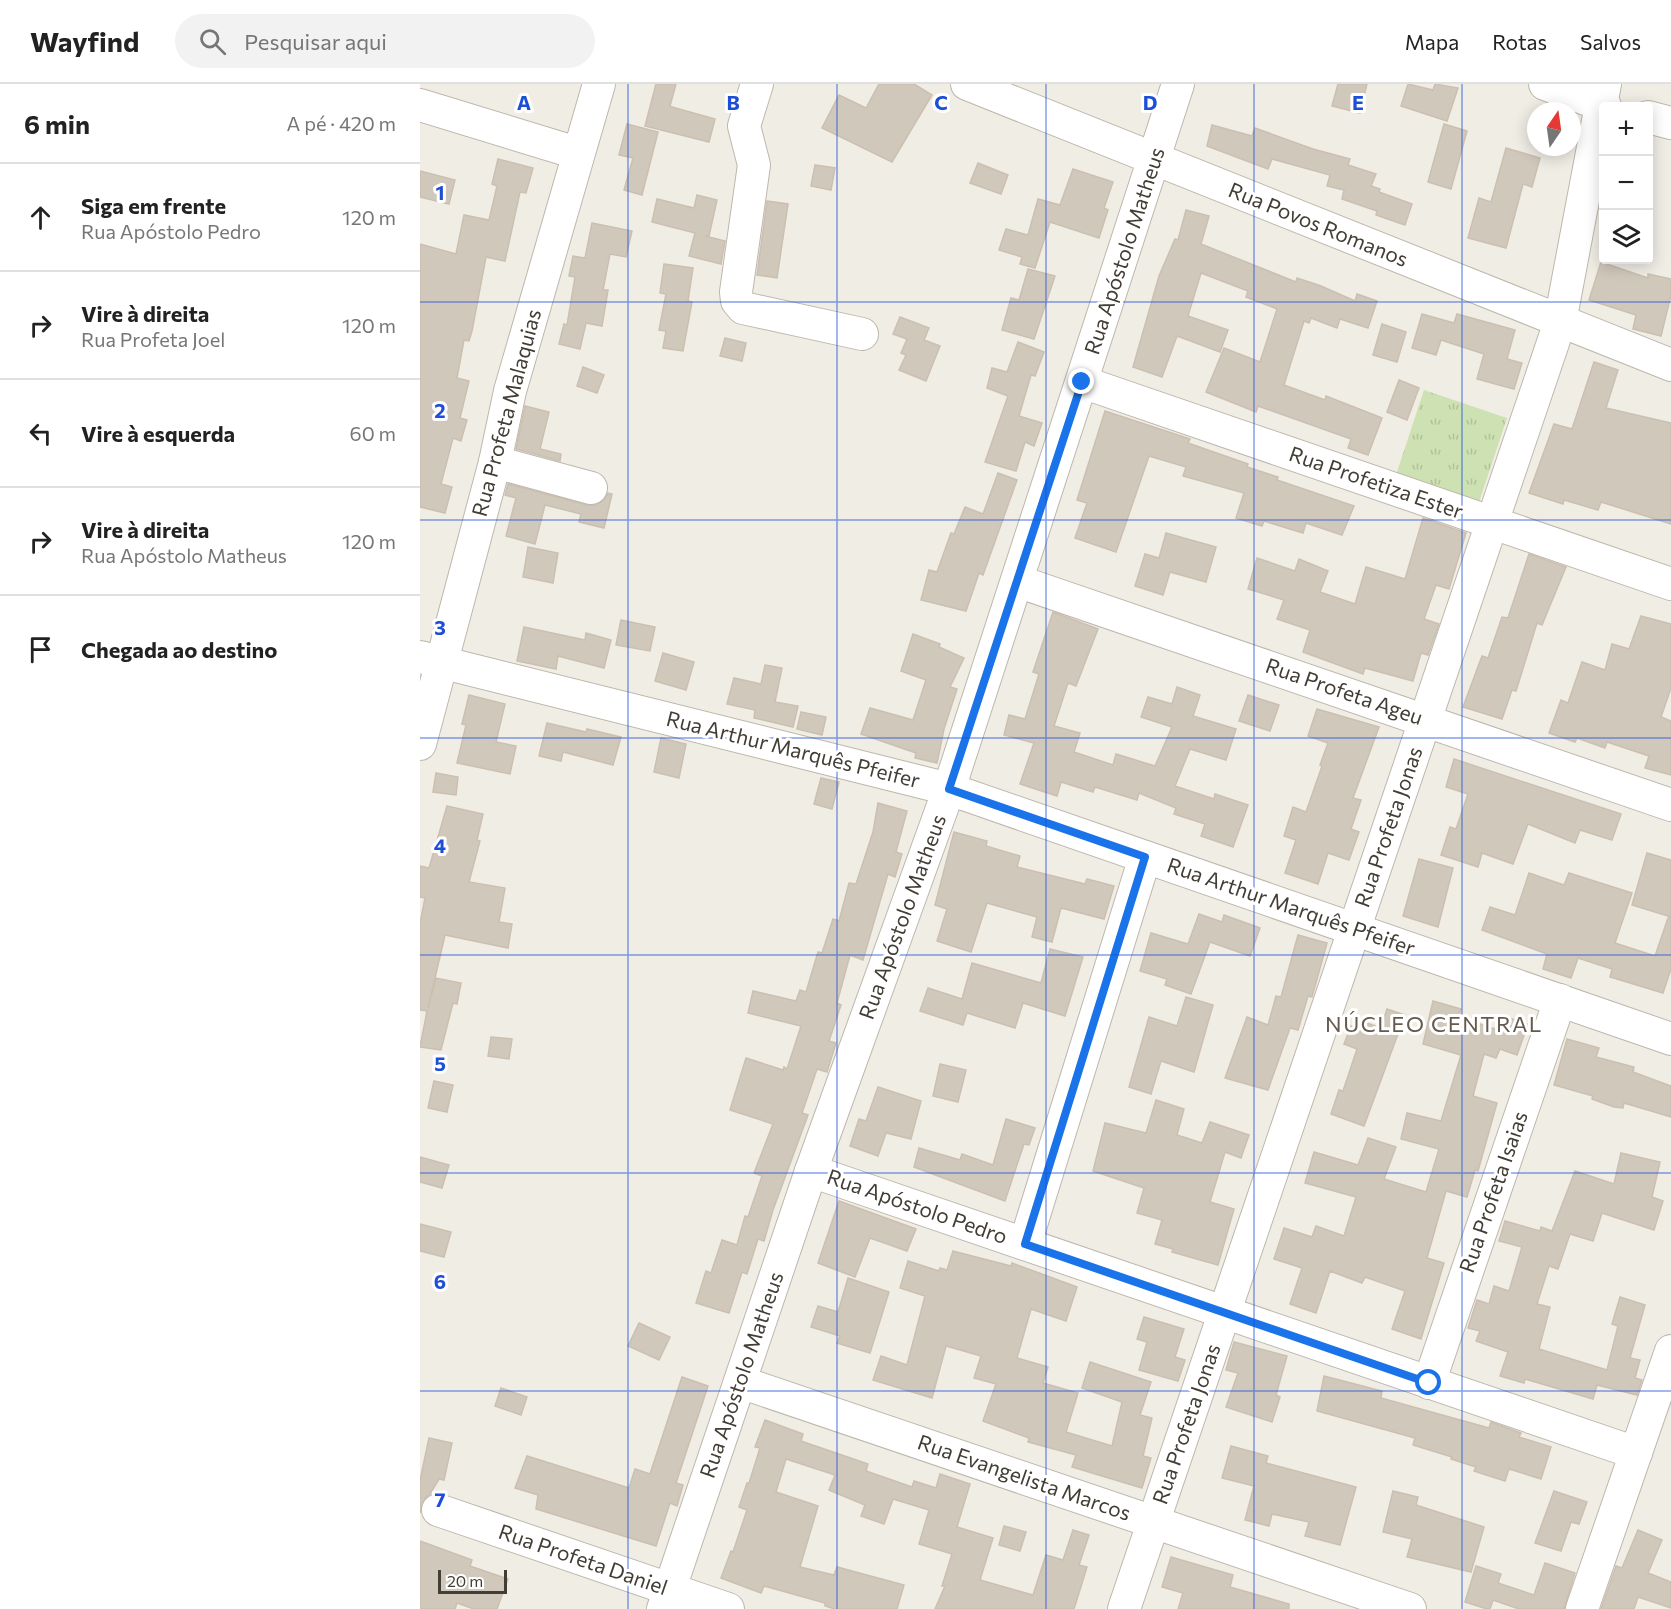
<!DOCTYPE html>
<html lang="pt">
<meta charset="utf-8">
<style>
body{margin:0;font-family:Commissioner,sans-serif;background:#f2f2f2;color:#222}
.controls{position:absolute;right:18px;top:18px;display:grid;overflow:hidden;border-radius:6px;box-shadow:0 3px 15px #0003}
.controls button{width:54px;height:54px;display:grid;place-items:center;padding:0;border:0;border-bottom:2px solid #e0e0e0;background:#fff;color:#222;font:30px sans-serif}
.compass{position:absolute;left:1107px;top:18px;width:54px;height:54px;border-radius:50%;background:#fff;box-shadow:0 3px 15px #0003;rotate:13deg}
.scale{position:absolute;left:18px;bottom:15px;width:69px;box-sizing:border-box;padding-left:6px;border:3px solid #423d35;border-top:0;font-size:16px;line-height:21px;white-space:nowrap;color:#423d35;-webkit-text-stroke:4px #fff;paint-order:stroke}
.stop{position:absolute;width:18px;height:18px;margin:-14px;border:4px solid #1a73e8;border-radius:50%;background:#fff}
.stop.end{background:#1a73e8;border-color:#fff;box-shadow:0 2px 6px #0008}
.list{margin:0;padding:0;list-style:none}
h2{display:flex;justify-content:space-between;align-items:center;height:78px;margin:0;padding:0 24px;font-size:26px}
h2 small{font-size:20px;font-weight:400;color:#767676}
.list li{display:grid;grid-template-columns:39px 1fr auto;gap:18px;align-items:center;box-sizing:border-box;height:108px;padding:0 24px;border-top:2px solid #e0e0e0}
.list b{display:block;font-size:22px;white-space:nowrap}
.list p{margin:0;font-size:20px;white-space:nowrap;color:#767676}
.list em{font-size:20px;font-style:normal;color:#767676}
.icon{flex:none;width:33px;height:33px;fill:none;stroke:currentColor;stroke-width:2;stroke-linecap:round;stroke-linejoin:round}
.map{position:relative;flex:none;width:1251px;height:1525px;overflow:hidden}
header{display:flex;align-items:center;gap:36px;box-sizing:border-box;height:84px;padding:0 30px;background:#fff;border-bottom:2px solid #e0e0e0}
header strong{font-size:28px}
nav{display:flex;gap:33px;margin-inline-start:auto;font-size:21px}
.search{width:420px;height:54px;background:#f2f2f2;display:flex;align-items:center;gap:15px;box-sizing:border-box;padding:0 21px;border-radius:33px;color:#767676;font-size:22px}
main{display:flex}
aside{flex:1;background:#fff}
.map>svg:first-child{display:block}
</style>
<header>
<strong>Wayfind</strong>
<div class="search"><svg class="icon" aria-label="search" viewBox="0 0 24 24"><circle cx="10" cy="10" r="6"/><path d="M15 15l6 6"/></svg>Pesquisar aqui</div>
<nav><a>Mapa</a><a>Rotas</a><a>Salvos</a></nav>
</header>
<main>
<aside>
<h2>6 min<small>A pé · 420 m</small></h2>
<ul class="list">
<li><svg class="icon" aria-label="ahead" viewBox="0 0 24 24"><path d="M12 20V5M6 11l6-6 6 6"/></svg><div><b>Siga em frente</b><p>Rua Apóstolo Pedro</p></div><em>120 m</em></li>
<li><svg class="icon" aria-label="right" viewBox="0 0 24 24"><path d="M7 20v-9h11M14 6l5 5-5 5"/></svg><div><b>Vire à direita</b><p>Rua Profeta Joel</p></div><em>120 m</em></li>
<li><svg class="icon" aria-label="left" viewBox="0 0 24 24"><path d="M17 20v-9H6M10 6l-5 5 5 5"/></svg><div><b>Vire à esquerda</b></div><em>60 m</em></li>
<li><svg class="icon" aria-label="right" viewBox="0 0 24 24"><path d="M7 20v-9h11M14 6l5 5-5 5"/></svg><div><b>Vire à direita</b><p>Rua Apóstolo Matheus</p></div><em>120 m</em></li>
<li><svg class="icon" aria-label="arrive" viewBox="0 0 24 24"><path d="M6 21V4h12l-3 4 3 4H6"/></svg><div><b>Chegada ao destino</b></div></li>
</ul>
</aside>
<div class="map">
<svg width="1251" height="1525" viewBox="0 0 1251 1525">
<defs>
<pattern id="grass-tufts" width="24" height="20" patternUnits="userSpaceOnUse" patternTransform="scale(1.5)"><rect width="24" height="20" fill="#cde1b2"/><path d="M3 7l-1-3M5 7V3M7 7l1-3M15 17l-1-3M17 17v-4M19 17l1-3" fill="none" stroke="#b1c29a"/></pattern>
</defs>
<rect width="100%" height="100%" fill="#f0ede5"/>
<polygon fill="url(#grass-tufts)" points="1004,306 1087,334 1057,424 974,397"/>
<g fill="#d1c8bc" stroke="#cbbfb0" stroke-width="1.5">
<polygon points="236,0 256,0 250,22 252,23 295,35 289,58 225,42"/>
<polygon points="459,0 494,0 512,11 472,78 402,44 419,11 446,24"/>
<polygon points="918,0 947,0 940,29 912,22"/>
<polygon points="988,0 1013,6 1015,0 1038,4 1027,37 981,22"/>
<polygon points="207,40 238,48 222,111 204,106 213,74 199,71"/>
<polygon points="1024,40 1047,47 1031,105 1008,98"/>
<polygon points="792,41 832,52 835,44 893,65 930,75 928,81 956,90 951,102 960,105 959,108 992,120 985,141 956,131 957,127 922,115 924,106 907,102 910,91 852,75 848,85 787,62"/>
<polygon points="1086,64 1120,74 1112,103 1103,100 1086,164 1048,154 1059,114 1071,118"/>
<polygon points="78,75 113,84 106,109 100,108 85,177 66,173 52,247 49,257 44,256 37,294 49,297 40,334 47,336 41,357 33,354 21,400 32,403 25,429 0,423 0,160 36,170 44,131 69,136 77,102 72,100"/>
<polygon points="558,79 588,91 581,110 550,99"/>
<polygon points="395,81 415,84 411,106 391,102"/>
<polygon points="653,85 693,98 684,124 688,126 679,154 630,138 615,184 600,180 602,173 579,166 586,145 608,151 618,115 640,121"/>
<polygon points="0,87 35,96 29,120 0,113"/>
<polygon points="277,111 297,116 289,152 285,152 305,157 301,180 269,172 275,149 232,138 237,115 274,124"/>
<polygon points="347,117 368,120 357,194 337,191"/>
<polygon points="766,126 789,132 781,160 876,198 877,194 901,202 935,217 937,210 957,217 948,244 920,235 917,244 891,234 889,239 884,237 864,301 905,316 906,312 962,334 948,371 928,364 931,355 838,322 836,328 786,308 804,264 840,278 857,225 826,213 828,207 781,189 768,232 808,246 800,268 757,252 742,293 713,283 739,192 755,155 758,156"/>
<polygon points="172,139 212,147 206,173 190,170 183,206 188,206 182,242 166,239 160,265 139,260 144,240 147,241 155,193 149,192 153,172 165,174"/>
<polygon points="1181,178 1228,194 1228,190 1251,195 1251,211 1241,252 1213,245 1216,231 1169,216"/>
<polygon points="244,180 273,184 268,217 272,218 263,267 243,264 246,247 239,246 246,210 240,209"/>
<polygon points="608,185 635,192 614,255 582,246 591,214 599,216"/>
<polygon points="1002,230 1034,239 1037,230 1095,246 1087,275 1102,279 1094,305 1057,295 1064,270 1021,256 1016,271 992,264"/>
<polygon points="480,233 509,244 504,256 520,262 506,297 479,286 486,271 481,269 487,255 473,250"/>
<polygon points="962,240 986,248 977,278 953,271"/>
<polygon points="305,254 326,259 322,277 300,272"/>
<polygon points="598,258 624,268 615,292 611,291 599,332 622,339 614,362 605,358 596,387 565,378 588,312 567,304 572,284 587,288"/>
<polygon points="1174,278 1198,286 1186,324 1251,339 1251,440 1181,418 1178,426 1144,416 1143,420 1109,409 1134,340 1152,345"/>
<polygon points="163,283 184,291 177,309 157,302"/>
<polygon points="979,296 999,304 987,336 967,328"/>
<polygon points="105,322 129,328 120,365 141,370 140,377 96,365"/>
<polygon points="685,327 770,355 768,359 828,380 827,383 858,393 857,396 934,422 922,451 886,439 883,449 844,437 842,442 816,434 824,409 763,392 766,383 729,372 696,468 655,454 667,419 657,416"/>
<polygon points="578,389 597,396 563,491 559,489 546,527 501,516 509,486 517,488 531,449 534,450 545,423 563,430"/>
<polygon points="88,400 167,421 176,421 184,416 188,409 192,410 184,444 159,438 161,430 125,421 115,460 86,452 96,414 85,411"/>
<polygon points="1003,434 1046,449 1029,505 1016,501 1004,535 1019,540 1008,571 1001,569 993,597 945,584 943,590 883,568 890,546 857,535 864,516 828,505 837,474 875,487 879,475 908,487 900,508 935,520 946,483 985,495"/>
<polygon points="746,449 796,463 786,498 750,488 743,511 715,502 725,470 739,474"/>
<polygon points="108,463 138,469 133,499 103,493"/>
<polygon points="1109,470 1146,483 1122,541 1117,539 1096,607 1092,606 1082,635 1043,623 1062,572 1068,574 1082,533 1088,534"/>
<polygon points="633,528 678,545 656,602 648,599 634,642 660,649 654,668 693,681 696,670 735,682 752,643 721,633 728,613 752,620 757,603 780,611 773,632 816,645 806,676 770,665 755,702 794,715 795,710 828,721 813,763 781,752 785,740 754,730 756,724 719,709 717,716 675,703 673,708 641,698 637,712 600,700 614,659 584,651 589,631 605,635 619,590 613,588"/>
<polygon points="1221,532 1251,540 1251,604 1241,633 1251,637 1251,691 1225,684 1229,672 1187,658 1185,664 1157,654 1155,658 1129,649 1141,616 1148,619 1162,578 1185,586 1192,560 1209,565"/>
<polygon points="201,536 235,543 230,567 196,561"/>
<polygon points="104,543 165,556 166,549 191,556 184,584 138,572 136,585 97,577"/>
<polygon points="493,550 520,560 519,563 544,574 530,603 537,605 524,645 517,679 495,674 496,669 441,650 450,624 493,636 506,596 481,587"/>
<polygon points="243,569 274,578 266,606 235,597"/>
<polygon points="345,581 362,584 355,618 378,622 373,643 334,634 335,626 307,620 314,594 341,600"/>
<polygon points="49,611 85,620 76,658 96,662 90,690 37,679 46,641 42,640"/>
<polygon points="828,611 859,621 850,647 819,637"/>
<polygon points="897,625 959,643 933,714 941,716 931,745 939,748 929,776 908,769 898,800 865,789 876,756 864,752 873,723 886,728 902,682 900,681 908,659 888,652"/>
<polygon points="381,628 406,633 402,651 377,645"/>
<polygon points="127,639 166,648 167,645 201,653 193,681 143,668 141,677 119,672"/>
<polygon points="241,654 266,660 259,694 234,688"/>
<polygon points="1034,675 1201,730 1192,756 1160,746 1155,759 1108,740 1093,780 1062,769 1058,783 1021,771 1030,743 1036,745 1048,710 1026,703"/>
<polygon points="16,689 38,693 36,711 13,708"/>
<polygon points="401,694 419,698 412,725 394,720"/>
<polygon points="458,719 487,727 476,768 482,770 475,793 468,790 443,876 430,871 417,919 421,921 409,957 416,959 407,988 397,985 382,1029 388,1031 353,1126 344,1157 338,1155 327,1190 322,1188 309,1229 276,1219 286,1187 291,1189 302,1156 317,1161 325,1132 328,1133 342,1092 334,1089 353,1040 310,1026 326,974 363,986 364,983 367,985 381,942 328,929 333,907 376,917 380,906 386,908 398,868 402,869 413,835 419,837 429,799 436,800 453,748"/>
<polygon points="27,722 63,730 57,756 60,757 49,798 85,804 79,838 92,840 88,864 25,851 8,924 16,894 41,899 37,920 33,919 21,966 0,963 7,927 0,926 0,839 5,814 0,813 0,782 9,784"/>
<polygon points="534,748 567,757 566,762 600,772 597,783 665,800 667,795 694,802 684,835 641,824 632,858 612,853 617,833 567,819 551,868 517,857 527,825 515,821"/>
<polygon points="1227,769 1251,776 1251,833 1212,821"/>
<polygon points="999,775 1033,784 1018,843 983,832"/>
<polygon points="1109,789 1144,801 1149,789 1212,809 1195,859 1235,872 1248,834 1251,834 1251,885 1243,909 1190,893 1192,885 1158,874 1151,894 1123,885 1127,870 1062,846 1070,823 1095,831"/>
<polygon points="779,830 802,838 804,831 840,844 830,872 790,858 771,910 745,901 747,895 720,887 731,849 768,860"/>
<polygon points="878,851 907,859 892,913 888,912 878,946 870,944 848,1006 805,994 827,933 848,941 856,912 861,913"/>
<polygon points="630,865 663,873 645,932 603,919 595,944 547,929 543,941 500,927 508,904 542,915 552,879 621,899"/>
<polygon points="766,913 793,921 774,988 741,977 731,1010 709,1003 729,933 757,942"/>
<polygon points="1013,917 1041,925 1039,933 1075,945 1080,931 1108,940 1097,971 1080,965 1076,974 1064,970 1053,1012 1077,1019 1058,1087 1055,1086 1047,1113 1026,1107 1007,1174 1024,1179 1001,1255 972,1245 985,1207 945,1193 942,1199 910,1187 896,1229 870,1220 882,1184 854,1175 864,1144 892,1153 896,1142 924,1152 936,1113 885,1099 894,1068 938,1081 948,1054 976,1063 964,1095 1006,1108 1019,1065 981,1055 987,1029 1021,1037 1041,971 1003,960"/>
<polygon points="967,925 985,931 944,1042 911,1030 919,1006 923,1007 937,965 924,960 931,942 942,946 944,938 961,944"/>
<polygon points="71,953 92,955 89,975 68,972"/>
<polygon points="1147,955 1179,964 1176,973 1214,983 1213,988 1251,1002 1251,1033 1204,1019 1203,1024 1194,1023 1172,1015 1173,1012 1134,1001"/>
<polygon points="520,980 546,986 538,1018 513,1012"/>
<polygon points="14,997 33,1001 27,1028 8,1024"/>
<polygon points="458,1003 501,1017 491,1055 466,1049 458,1072 430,1062 439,1035 446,1037"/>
<polygon points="736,1016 764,1025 757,1051 782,1059 790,1038 829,1051 821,1074 805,1068 790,1118 814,1125 798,1181 752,1168 753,1165 735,1160 742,1136 717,1129 724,1104 673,1087 685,1039 726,1049"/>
<polygon points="586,1035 615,1044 609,1061 604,1060 585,1117 494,1083 499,1064 540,1076 542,1070 573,1081"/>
<polygon points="1201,1069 1240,1078 1232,1113 1243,1117 1234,1146 1182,1129 1173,1157 1150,1150 1138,1185 1129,1182 1117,1220 1130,1223 1119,1265 1187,1286 1198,1242 1192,1240 1200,1213 1225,1221 1210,1274 1220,1276 1215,1294 1222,1296 1217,1311 1177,1301 1173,1315 1105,1295 1104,1299 1080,1292 1088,1268 1056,1257 1060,1247 1048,1244 1057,1216 1069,1220 1074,1202 1089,1207 1102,1163 1079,1157 1085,1137 1120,1147 1121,1143 1132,1147 1155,1087 1194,1100"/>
<polygon points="0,1073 29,1081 22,1104 0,1098"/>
<polygon points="419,1117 496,1145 487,1167 450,1154 435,1193 398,1179"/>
<polygon points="0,1140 31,1148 24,1173 0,1167"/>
<polygon points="533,1167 591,1182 592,1179 657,1203 646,1237 611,1225 597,1274 628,1283 623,1299 658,1309 646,1348 692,1362 702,1318 662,1304 670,1278 731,1298 720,1331 732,1334 723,1372 731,1374 722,1404 652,1383 656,1371 608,1358 609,1354 563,1337 576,1300 554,1294 561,1272 526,1262 512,1314 453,1296 461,1272 487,1281 505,1212 480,1204 488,1177 519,1187 520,1184 527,1186"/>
<polygon points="428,1194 469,1208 450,1269 417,1259 420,1252 391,1243 398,1222 418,1228"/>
<polygon points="724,1233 764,1245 755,1273 765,1276 758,1297 719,1286 727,1258 717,1255"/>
<polygon points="219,1239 250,1253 239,1276 208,1262"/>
<polygon points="814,1258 867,1272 856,1311 860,1313 852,1338 806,1323 818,1289 806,1286"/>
<polygon points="904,1292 962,1307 961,1314 1069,1344 1071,1338 1101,1349 1099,1353 1131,1363 1121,1395 1089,1385 1085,1397 1054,1387 1056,1383 1031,1375 1032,1373 993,1361 995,1354 897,1327"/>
<polygon points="262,1293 288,1302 256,1399 263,1401 257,1422 250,1419 236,1462 116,1425 118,1411 95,1404 107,1372 209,1404 215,1385 230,1390"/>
<polygon points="81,1304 107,1313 101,1331 75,1322"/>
<polygon points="345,1336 383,1350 381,1357 448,1380 446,1387 492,1403 494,1397 516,1404 520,1390 550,1400 537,1443 573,1454 560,1496 613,1511 626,1471 643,1476 653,1446 669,1451 659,1481 667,1483 654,1525 515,1525 525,1502 522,1502 532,1470 499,1460 509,1426 473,1415 464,1440 441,1432 445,1421 409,1406 415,1391 366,1375 356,1408 398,1422 380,1483 414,1491 417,1483 484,1501 477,1525 415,1525 405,1522 405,1519 344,1502 341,1509 301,1494 311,1467 313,1468 327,1426 319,1423 327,1399 329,1399 340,1364 335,1363"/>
<polygon points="9,1354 32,1359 24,1396 19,1395 10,1410 6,1413 0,1429 0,1396"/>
<polygon points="811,1362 848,1372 846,1379 936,1403 920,1461 885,1452 889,1438 852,1430 849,1442 825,1436 834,1402 802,1394"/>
<polygon points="973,1407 998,1413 996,1421 1064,1443 1051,1488 987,1473 992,1455 963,1448"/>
<polygon points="1134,1407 1167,1418 1159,1440 1151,1438 1141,1467 1115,1459"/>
<polygon points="584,1442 606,1448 600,1467 579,1461"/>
<polygon points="1218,1446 1242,1456 1228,1489 1251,1498 1251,1524 1218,1513 1214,1525 1181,1525 1196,1482 1202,1484"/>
<polygon points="0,1457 52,1476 50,1482 88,1495 77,1525 54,1525 37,1519 35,1525 0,1525"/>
<polygon points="751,1473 813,1491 810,1503 869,1520 869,1525 758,1525 763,1509 742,1503"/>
<polygon points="1125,1479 1155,1489 1144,1525 1099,1525 1073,1516 1070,1525 1067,1525 1045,1518 1056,1482 1081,1490 1078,1499 1114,1511"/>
</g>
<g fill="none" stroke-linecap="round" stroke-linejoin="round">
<defs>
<g id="minor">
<polyline points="337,0 324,42 334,81 316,208 317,217 323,224 442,250"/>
<polyline points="547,0 1251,281"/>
<polyline points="1125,0 1185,22"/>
<polyline points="0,21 157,69"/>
<polyline points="1228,33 1251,39"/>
<polyline points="662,298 1251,500"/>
<polyline points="75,378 171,404"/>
<polyline points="597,497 1251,721"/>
<polyline points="0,573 529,705 1251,955"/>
<polyline points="0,660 75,378 90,307 179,0"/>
<polyline points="391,1087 1216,1369"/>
<polyline points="605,1160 725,773"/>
<polyline points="320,1298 990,1525"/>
<polyline points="1009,1299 1140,916"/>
<polyline points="18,1426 308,1525"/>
<polyline points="243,1525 391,1087 529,705 758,0"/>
<polyline points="704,1525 1140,238 1185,0"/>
<polyline points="1162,1525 1251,1267"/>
</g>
</defs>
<use href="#minor" stroke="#beb7ac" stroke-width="34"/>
<use href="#minor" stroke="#fff" stroke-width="32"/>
</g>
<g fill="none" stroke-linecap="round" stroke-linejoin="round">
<polyline stroke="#1a73e8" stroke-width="8" points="662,298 529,705 725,773 605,1160 1009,1299"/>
</g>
<path fill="none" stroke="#1d4ed8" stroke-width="1.5" stroke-opacity="0.55" d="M208 0V1525M417 0V1525M626 0V1525M834 0V1525M1042 0V1525M0 218H1251M0 436H1251M0 654H1251M0 871H1251M0 1089H1251M0 1307H1251"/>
<g text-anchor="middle" stroke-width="6" stroke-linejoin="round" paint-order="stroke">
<g font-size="21" fill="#423d35" stroke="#fff">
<text transform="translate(898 141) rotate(22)" y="7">Rua Povos Romanos</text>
<text transform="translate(705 167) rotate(-72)" y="7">Rua Apóstolo Matheus</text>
<text transform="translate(87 329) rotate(-75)" y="7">Rua Profeta Malaquias</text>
<text transform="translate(956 399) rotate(19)" y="7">Rua Profetiza Ester</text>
<text transform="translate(924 608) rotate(19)" y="7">Rua Profeta Ageu</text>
<text transform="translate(373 666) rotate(14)" y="7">Rua Arthur Marquês Pfeifer</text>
<text transform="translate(969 743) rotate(-71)" y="7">Rua Profeta Jonas</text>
<text transform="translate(871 823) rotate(19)" y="7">Rua Arthur Marquês Pfeifer</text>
<text transform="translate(483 833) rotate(-70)" y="7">Rua Apóstolo Matheus</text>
<text transform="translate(1074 1108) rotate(-71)" y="7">Rua Profeta Isaias</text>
<text transform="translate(497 1123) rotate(19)" y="7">Rua Apóstolo Pedro</text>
<text transform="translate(322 1291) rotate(-71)" y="7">Rua Apóstolo Matheus</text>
<text transform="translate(767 1340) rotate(-71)" y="7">Rua Profeta Jonas</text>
<text transform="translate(604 1394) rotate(19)" y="7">Rua Evangelista Marcos</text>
<text transform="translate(163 1476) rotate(19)" y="7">Rua Profeta Daniel</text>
</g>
<g font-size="22" letter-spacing="1.5" fill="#645a4e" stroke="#fff">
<text x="1014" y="948">NÚCLEO CENTRAL</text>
</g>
</g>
<g font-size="20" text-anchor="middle" font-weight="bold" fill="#1d4ed8" stroke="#fff" stroke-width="6" stroke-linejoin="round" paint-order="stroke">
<text x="104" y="26">A</text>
<text x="313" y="26">B</text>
<text x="521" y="26">C</text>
<text x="730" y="26">D</text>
<text x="938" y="26">E</text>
<text x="20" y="116">1</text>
<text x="20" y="334">2</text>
<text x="20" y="551">3</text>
<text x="20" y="769">4</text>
<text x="20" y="987">5</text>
<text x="20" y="1205">6</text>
<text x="20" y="1423">7</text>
</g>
</svg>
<div class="controls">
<button>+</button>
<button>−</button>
<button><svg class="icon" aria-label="layers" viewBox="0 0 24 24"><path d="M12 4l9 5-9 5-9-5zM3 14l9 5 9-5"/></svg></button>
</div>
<svg class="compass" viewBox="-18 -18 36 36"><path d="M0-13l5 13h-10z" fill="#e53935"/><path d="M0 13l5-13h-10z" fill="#767676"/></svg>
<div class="scale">20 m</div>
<div class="stop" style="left:1009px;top:1299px"></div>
<div class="stop end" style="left:662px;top:298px"></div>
</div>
</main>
